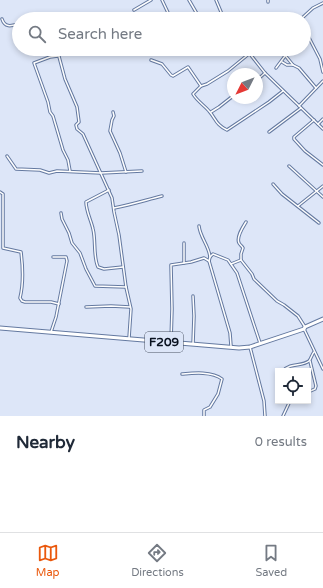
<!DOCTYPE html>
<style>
body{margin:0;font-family:"Varela Round",sans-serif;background:#f2f2f3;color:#1f2937}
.controls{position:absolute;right:12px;bottom:12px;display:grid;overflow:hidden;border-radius:0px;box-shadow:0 2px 6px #0003}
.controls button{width:36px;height:36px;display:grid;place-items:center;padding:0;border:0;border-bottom:1px solid #e0e1e3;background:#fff;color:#1f2937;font:20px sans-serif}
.compass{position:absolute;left:227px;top:68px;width:36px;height:36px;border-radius:50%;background:#fff;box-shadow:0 2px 6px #0003;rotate:228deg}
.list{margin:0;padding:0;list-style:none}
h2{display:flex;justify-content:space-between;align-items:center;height:52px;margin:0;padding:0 16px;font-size:17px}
h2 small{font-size:13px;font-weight:400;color:#747a83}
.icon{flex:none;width:22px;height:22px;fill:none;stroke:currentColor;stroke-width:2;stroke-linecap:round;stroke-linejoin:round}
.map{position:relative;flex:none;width:323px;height:416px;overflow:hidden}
.search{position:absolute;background:#fff;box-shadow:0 2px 6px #0003;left:12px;right:12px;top:12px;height:44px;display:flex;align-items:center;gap:10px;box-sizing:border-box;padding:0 14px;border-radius:22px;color:#747a83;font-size:15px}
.sheet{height:116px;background:#fff}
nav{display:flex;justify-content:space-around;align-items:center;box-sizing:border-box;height:56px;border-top:1px solid #e0e1e3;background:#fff;font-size:11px;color:#747a83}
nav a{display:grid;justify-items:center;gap:2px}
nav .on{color:#ea580c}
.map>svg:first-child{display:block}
</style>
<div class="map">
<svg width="323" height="416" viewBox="0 0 323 416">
<rect width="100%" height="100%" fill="#dde6f8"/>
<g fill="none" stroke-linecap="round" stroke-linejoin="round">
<defs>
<g id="minor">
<polyline points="162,0 171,19"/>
<polyline points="189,0 200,19"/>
<polyline points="216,0 224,19"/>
<polyline points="268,0 268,2"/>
<polyline points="134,10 151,0"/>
<path d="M2 19C5 28 11 26 19 24"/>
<polyline points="301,19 313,8 323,3"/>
<polyline points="304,28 320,59 323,72"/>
<polyline points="57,49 65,79 77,107 79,122 76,125 77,129 83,134 112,198 114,212 119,235 126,287 131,309 129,338"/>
<polyline points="246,49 265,73 323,129"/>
<polyline points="280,49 293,65 299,68 316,88"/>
<path d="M250 53 228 71 207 84 201 86 193 94C197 101 204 105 209 111 216 119 216 125 227 130L269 102 283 91"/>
<polyline points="58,56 50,57 34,63 48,102 50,112 53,116 63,150 68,160 70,171"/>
<polyline points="151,60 162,64 171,75 173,76 188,67 201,86"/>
<polyline points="282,62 287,65 293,65"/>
<polyline points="276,68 285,56"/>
<polyline points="257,80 265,73"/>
<polyline points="299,106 323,81"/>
<polyline points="113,112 114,116 112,120 110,131 120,153 126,172"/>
<polyline points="211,112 219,107 233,96"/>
<polyline points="314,120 294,137 294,139 305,151 323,165"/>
<polyline points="318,124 323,119"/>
<polyline points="269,132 301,108"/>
<polyline points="7,156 16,169 40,170 49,173 57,171 101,173 142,171"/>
<polyline points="289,166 323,197"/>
<polyline points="273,184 282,194 319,223"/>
<path d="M109 190 86 202C86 211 91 220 93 229 96 241 93 256 98 267L104 269 123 267"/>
<path d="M0 192 3 194V248L21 252C23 268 24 282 20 298L22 301 25 302H51L59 304"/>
<polyline points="298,206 323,186"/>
<path d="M114 208C130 205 146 200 162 196"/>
<polyline points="61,213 62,219 69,233 72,243 80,253 86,269 95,286 126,287"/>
<path d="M199 226C200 237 209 246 210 257"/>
<polyline points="241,260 252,274 254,279 277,301 284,305 298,316 305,327"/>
<polyline points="184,263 184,243"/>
<path d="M231 264 241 260V254L243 248C242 246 240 245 239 243 236 237 243 227 246 222"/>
<polyline points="193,296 194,316 193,344"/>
<polyline points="86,307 111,306 130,307"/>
<polyline points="304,329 323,369"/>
<polyline points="51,332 56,317 67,261 66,257 53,257"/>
<polyline points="171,341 172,309 171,265 191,262 204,258 209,261"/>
<polyline points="231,346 230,333 209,261 210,257 213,254 228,260 237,273 260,343"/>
<polyline points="250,347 264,401 265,416"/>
<path d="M283 371C291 362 301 367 309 361 311 359 312 354 314 352"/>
<path d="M182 374C193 373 212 371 222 379L218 394 210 407 204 410V416"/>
<polyline points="308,392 315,389 316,386 310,361"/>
<polyline points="283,416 290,401"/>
</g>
<polyline id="primary" points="0,328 239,348 250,347 304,329 305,327 323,319"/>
</defs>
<use href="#minor" stroke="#6479a0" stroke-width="3.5"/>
<use href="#primary" stroke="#6479a0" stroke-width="5"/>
<use href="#minor" stroke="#fff" stroke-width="1.5"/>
<use href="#primary" stroke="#fff" stroke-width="3"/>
</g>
<g text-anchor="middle" stroke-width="4" stroke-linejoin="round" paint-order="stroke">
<rect fill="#dde6f8" stroke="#495160" stroke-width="1" x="145" y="332" width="38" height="20" rx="3"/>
<g font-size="12" font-weight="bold" fill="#09111f">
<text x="164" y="346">F209</text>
</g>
</g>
</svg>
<div class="controls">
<button><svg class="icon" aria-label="locate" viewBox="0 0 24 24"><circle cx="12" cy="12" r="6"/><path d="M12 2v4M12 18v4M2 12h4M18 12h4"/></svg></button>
</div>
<svg class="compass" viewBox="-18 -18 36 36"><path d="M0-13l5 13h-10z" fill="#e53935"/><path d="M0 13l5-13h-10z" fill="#747a83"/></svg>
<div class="search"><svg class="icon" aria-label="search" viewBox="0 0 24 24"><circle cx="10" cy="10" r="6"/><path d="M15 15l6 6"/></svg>Search here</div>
</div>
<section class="sheet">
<h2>Nearby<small>0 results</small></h2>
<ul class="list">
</ul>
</section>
<nav>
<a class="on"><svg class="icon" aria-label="map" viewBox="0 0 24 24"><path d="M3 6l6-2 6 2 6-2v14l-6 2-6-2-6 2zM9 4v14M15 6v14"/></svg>Map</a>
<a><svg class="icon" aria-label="directions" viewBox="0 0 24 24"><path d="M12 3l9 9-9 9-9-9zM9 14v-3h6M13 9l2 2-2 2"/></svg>Directions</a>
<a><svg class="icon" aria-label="saved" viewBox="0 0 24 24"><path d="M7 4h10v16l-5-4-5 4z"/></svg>Saved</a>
</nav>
